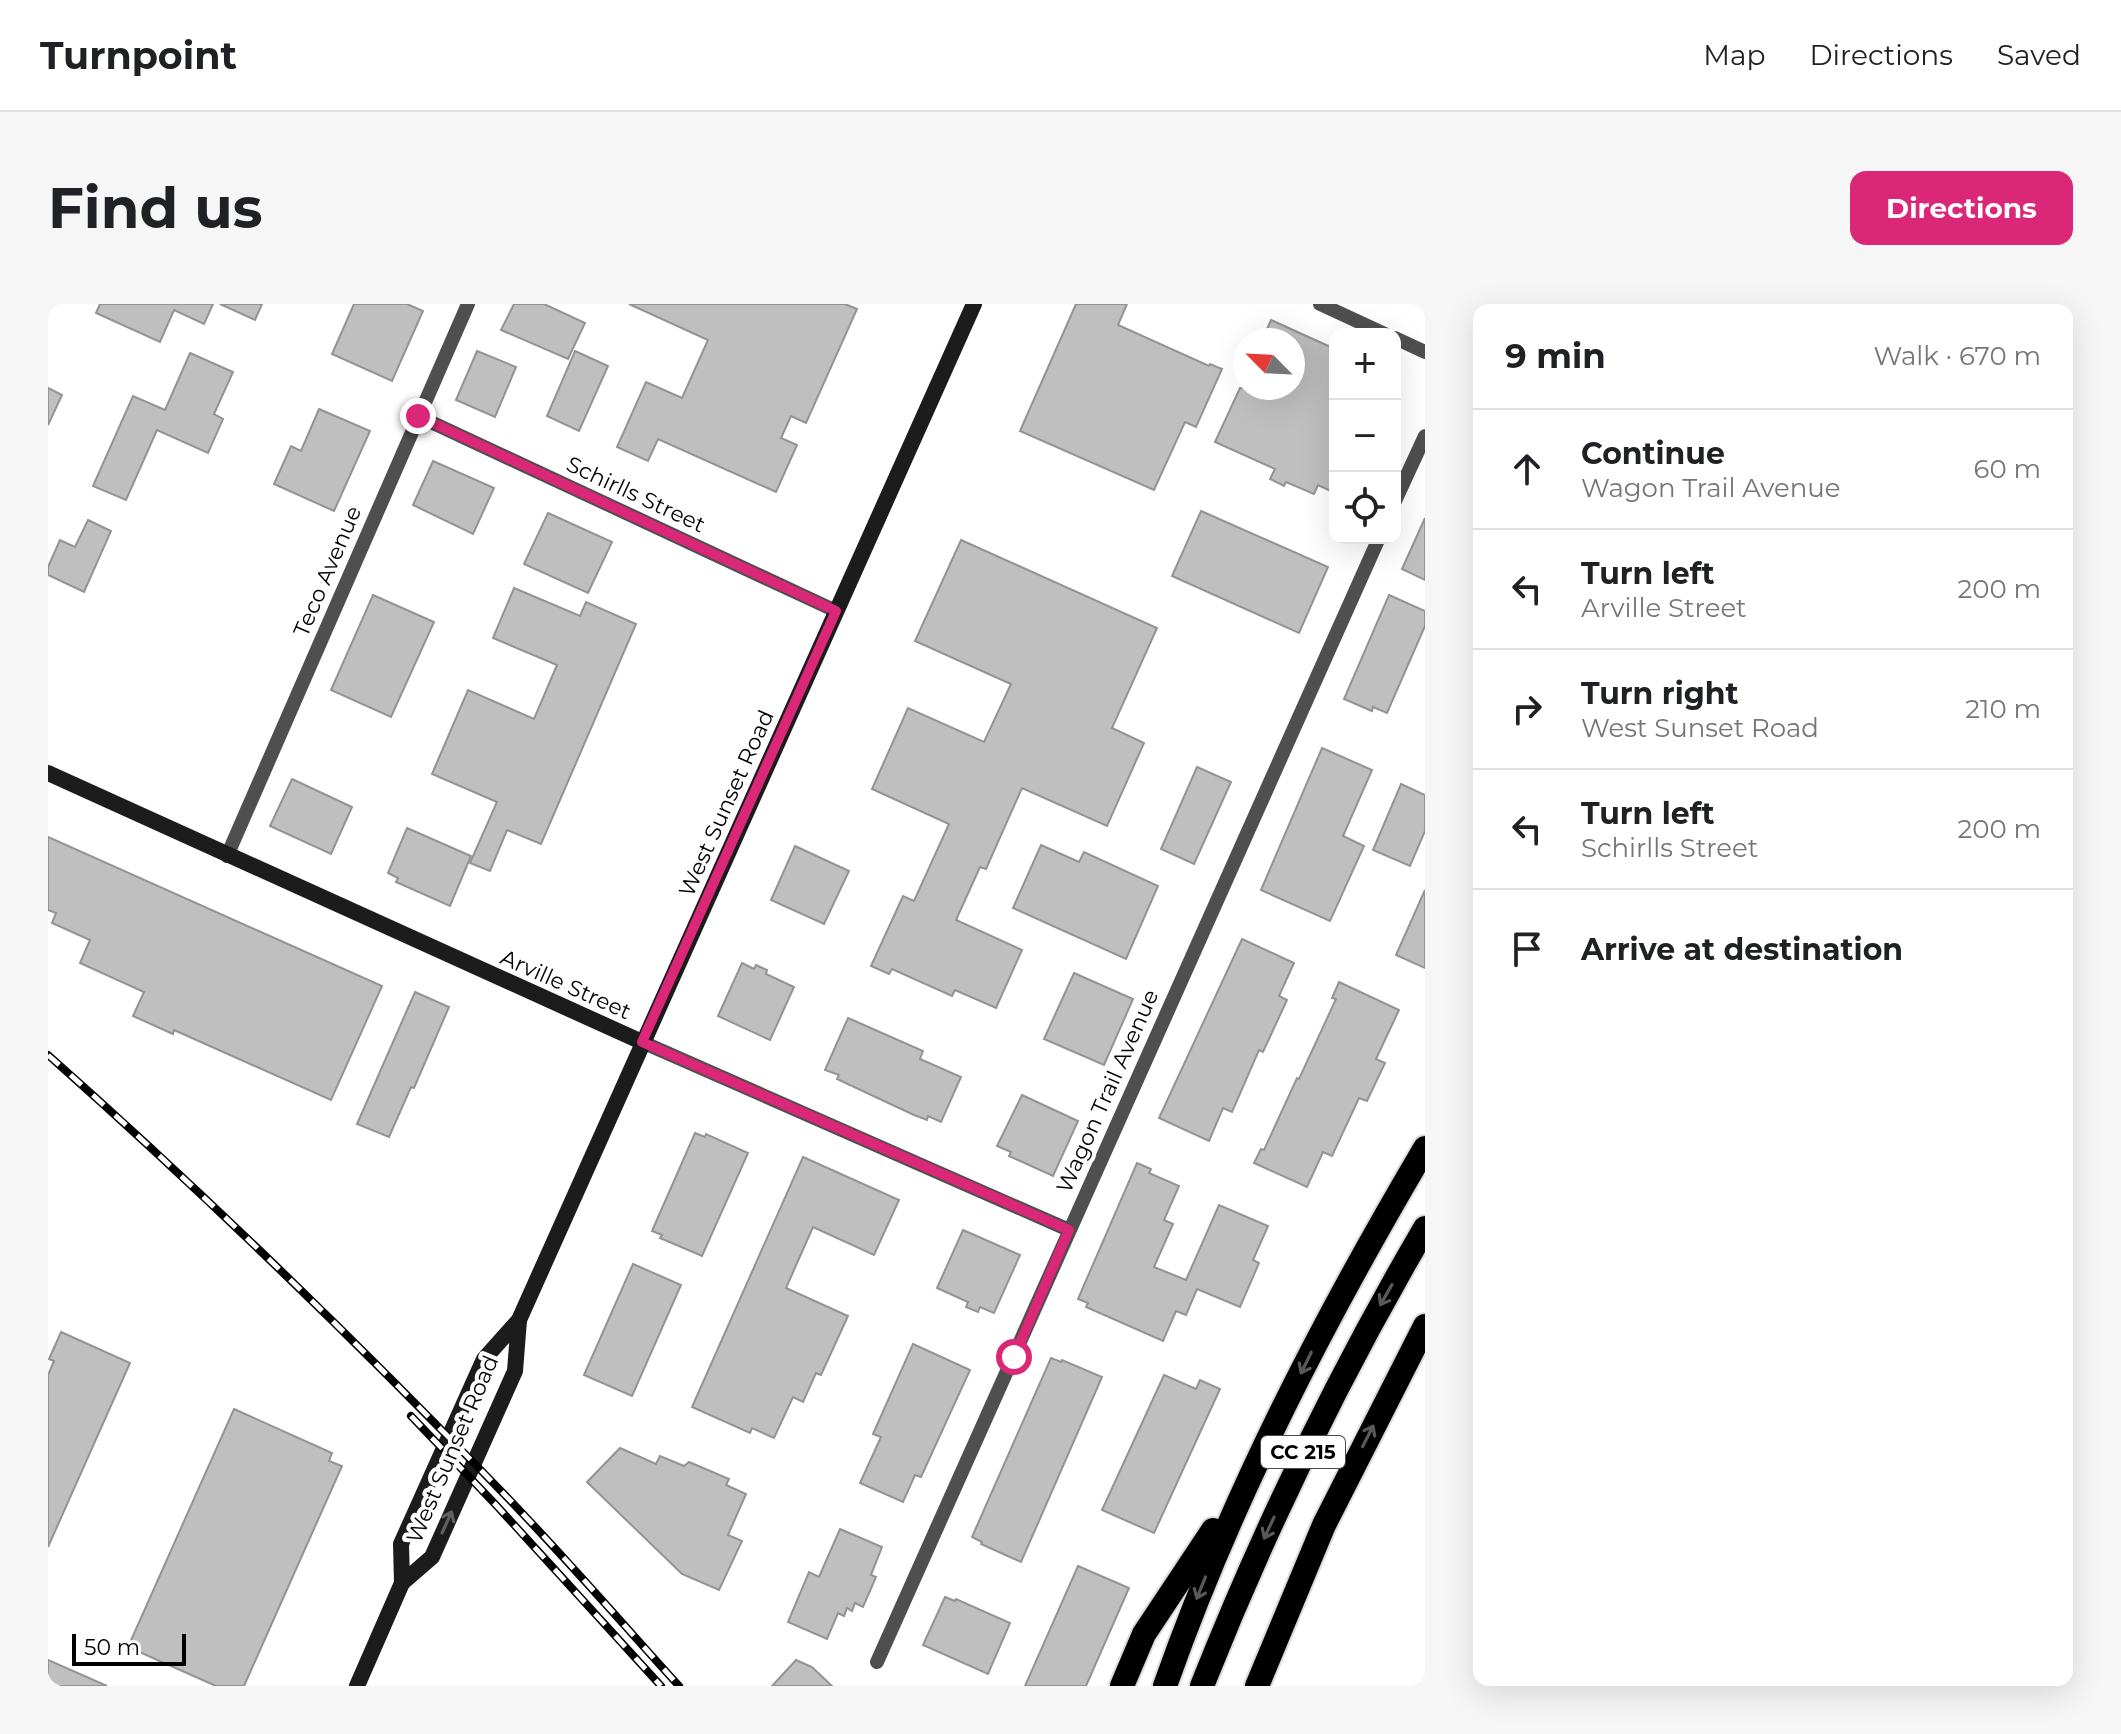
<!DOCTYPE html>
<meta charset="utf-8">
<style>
body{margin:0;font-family:Montserrat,sans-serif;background:#f6f6f6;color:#202124}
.controls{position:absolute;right:24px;top:24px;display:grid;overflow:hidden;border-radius:16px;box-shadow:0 8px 32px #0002}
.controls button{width:72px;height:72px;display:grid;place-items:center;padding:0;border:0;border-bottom:2px solid #e0e0e0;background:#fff;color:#202124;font:40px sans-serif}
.compass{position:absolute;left:1185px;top:24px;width:72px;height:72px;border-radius:50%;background:#fff;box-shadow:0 8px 32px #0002;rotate:294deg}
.scale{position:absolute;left:24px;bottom:20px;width:114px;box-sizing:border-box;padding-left:8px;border:4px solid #000;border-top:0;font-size:22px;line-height:28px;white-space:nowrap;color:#000;-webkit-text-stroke:6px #fff;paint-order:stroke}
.stop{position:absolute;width:24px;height:24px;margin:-18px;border:6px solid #db2777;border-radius:50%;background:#fff}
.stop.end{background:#db2777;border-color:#fff;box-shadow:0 2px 8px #0008}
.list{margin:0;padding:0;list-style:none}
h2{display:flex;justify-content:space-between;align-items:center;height:104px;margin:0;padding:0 32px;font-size:34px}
h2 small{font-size:26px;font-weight:400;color:#757577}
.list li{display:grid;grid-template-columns:52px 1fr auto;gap:24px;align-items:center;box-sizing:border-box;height:120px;padding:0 32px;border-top:2px solid #e0e0e0}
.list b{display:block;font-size:30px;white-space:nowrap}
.list p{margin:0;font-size:26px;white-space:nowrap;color:#757577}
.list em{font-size:26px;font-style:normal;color:#757577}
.icon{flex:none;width:44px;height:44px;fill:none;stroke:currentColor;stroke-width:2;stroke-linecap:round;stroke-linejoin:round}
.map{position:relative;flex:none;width:1377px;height:1382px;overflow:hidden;border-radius:16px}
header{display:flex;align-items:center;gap:48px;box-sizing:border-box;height:112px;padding:0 40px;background:#fff;border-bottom:2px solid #e0e0e0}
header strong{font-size:38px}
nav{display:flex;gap:44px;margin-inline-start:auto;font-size:28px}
.intro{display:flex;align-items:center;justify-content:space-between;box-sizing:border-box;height:192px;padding:0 48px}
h1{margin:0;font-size:56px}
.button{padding:20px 36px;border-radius:16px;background:#db2777;color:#fff;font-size:28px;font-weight:700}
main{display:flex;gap:48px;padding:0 48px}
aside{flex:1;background:#fff;border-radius:16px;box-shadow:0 8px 32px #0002}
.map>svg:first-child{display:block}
</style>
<header>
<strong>Turnpoint</strong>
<nav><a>Map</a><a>Directions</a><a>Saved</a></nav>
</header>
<div class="intro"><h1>Find us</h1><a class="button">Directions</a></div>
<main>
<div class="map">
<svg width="1377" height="1382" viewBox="0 0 1377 1382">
<rect width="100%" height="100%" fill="#fff"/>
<g fill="#bfbfbf" stroke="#939393" stroke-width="2">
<polygon points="52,0 165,0 156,20 126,6 112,38 48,9"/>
<polygon points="172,0 214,0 207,16"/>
<polygon points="306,0 359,0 375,7 344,77 284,50"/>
<polygon points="466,0 496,0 537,19 520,55 453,26"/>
<polygon points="581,0 797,0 809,5 758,119 743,112 733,134 749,141 728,188 610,135 600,157 569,143 598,78 634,94 660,36"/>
<polygon points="1028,0 1079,0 1070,21 1161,62 1162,60 1174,65 1148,123 1137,118 1106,186 972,127"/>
<polygon points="1223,16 1287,45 1287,189 1270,181 1266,190 1238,178 1236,182 1222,175 1227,165 1167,138 1192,84 1245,84 1245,36 1214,36"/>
<polygon points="429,47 468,63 447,113 408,96"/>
<polygon points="527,47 560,62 531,127 499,112"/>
<polygon points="142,49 185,68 166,110 175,115 160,149 109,126 78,196 45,182 85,92 117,106"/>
<polygon points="0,84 14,91 0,121"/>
<polygon points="271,105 322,127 286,207 226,180 243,142 253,147"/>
<polygon points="385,157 446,184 425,230 365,201"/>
<polygon points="1153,207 1280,263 1251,329 1124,272"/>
<polygon points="500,209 564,238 540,289 476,260"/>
<polygon points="1377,214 1377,276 1354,265"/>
<polygon points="40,216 63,227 36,288 0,271 0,263 12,236 27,243"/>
<polygon points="913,236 1109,324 1064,424 1096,439 1059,522 974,484 938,565 932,563 908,616 974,646 948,704 907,686 904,692 844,665 841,670 823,662 855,592 866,597 901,520 824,485 860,404 936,438 963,380 867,337"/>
<polygon points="466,284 532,312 538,298 588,320 493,540 459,526 442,567 422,559 449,498 384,470 420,386 486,415 509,361 445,334"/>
<polygon points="325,291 386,318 343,413 283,386"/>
<polygon points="1341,291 1377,307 1377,322 1339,409 1325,403 1324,407 1296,395"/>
<polygon points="1274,444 1324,466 1295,532 1316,542 1282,617 1213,586"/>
<polygon points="1149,463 1183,478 1146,560 1113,545"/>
<polygon points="244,475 304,503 283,550 222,522"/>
<polygon points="1353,480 1377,491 1377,527 1362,562 1325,546"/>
<polygon points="359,524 423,552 402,602 348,578 350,574 340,569"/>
<polygon points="0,533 334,682 283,796 126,726 125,730 85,712 96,688 32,659 42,636 4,619 8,609 0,606"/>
<polygon points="993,541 1031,558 1036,548 1110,582 1078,655 965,604"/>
<polygon points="747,542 801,567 776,620 723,596"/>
<polygon points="1377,586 1377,664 1348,651"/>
<polygon points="1194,635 1246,659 1231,692 1239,696 1215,748 1211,746 1184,808 1175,804 1161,837 1111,814"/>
<polygon points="694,659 706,665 708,661 719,666 718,670 746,683 722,736 670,712"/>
<polygon points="1026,669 1085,695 1056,761 996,735"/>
<polygon points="1291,678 1351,706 1328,755 1337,759 1319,797 1311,794 1284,852 1275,848 1259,883 1206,859 1213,845 1216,846 1249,774 1251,775 1288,695 1284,694"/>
<polygon points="367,688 401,703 366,784 363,783 341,833 309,820"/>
<polygon points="800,714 875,747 872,755 913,773 893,818 880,812 879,816 866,811 789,775 791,771 777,766"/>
<polygon points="974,791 1030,817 1005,872 961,852 963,848 949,842"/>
<polygon points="647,829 657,833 658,830 700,849 654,952 612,934 614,931 604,927"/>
<polygon points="755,853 851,896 826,951 765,923 738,984 800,1012 773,1071 768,1069 755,1098 745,1093 726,1134 704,1124 702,1129 644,1103"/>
<polygon points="1089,859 1103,865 1101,869 1131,882 1116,916 1125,920 1106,963 1138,976 1171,901 1220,922 1205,956 1211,959 1192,1003 1149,985 1138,1011 1128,1007 1115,1037 1038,1003 1040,999 1030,995"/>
<polygon points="915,926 972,951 946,1009 932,1003 930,1008 918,1003 920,998 889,984"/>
<polygon points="585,960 633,981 584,1092 536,1071"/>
<polygon points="13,1028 82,1059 0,1243 0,1071 6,1057 1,1055"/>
<polygon points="865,1040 922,1066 873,1173 867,1171 855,1198 812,1179 833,1133 825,1130"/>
<polygon points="1003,1054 1013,1058 1014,1056 1054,1073 973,1258 933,1240 934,1238 924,1233"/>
<polygon points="1116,1071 1148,1085 1152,1076 1172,1085 1106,1229 1054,1206"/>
<polygon points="186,1105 284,1149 281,1157 294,1162 196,1382 168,1382 80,1343"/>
<polygon points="572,1144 608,1160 612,1152 636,1162 641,1158 681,1175 678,1181 698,1190 680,1231 694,1237 671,1286 634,1270 539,1178"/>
<polygon points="792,1225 834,1243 823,1271 828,1273 815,1303 807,1299 804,1307 799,1304 796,1312 790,1309 779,1335 740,1318 761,1268 771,1273"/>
<polygon points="1030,1262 1081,1284 1038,1382 977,1382"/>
<polygon points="897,1293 907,1297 908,1295 962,1319 940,1370 875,1341"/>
<polygon points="0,1356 59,1382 0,1382"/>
<polygon points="748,1356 764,1363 784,1382 724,1382"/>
</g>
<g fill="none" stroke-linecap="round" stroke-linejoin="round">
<defs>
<g id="highway">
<polyline points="1074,1382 1096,1330 1165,1226"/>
<path d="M1117 1382C1183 1194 1276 1015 1377 844"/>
<path d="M1154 1382C1217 1223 1291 1071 1377 924"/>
<polyline points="1209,1382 1276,1221 1377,1022"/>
</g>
</defs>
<use href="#highway" stroke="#dbdbdb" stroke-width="28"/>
<g stroke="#4f4f4f" stroke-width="14">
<polyline points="1272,0 1337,30"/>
<polyline points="1347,34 1377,48"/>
<polyline points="370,112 788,307"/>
<polyline points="1347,197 1377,132"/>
<polyline points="179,552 420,0"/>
<polyline points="594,738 1021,926"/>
<polyline points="829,1358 1331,234"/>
</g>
<g stroke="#1c1c1c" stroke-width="16">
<polyline points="0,469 594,738"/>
<polyline points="354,1279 384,1253 467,1067 471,1016"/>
<polyline points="309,1382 354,1279 353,1240 436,1055 471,1016 926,0"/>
</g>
<use href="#highway" stroke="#000" stroke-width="24"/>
<defs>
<g id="rail">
<path d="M0 751C157 890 309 1038 455 1189 516 1252 573 1318 631 1382"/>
<polyline points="363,1112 448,1201 613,1382"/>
</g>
</defs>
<use href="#rail" stroke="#000" stroke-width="8"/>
<use href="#rail" stroke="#fff" stroke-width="5" stroke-dasharray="15" stroke-linecap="butt"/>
</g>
<defs><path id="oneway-shaft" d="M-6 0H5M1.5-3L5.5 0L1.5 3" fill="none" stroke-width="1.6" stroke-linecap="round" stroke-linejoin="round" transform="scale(2)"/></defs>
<g stroke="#595959">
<use href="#oneway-shaft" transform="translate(1338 991) rotate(120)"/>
<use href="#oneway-shaft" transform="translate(1258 1059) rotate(116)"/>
<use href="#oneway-shaft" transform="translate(1320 1132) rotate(-63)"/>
<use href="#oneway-shaft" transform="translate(1221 1224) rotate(115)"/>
<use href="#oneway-shaft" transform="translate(1153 1284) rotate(112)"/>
</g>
<use stroke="#606060" href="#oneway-shaft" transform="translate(399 1218) rotate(-66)"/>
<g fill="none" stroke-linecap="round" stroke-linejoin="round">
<polyline stroke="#db2777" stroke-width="10" points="370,112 788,307 594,738 1021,926 966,1053"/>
</g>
<g text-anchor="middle" stroke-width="8" stroke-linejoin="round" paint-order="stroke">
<rect fill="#fff" stroke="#4c4c4c" stroke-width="2" x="1213" y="1132" width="84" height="32" rx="6"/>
<g font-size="20" font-weight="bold" fill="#000">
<text x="1255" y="1155">CC 215</text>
</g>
<g font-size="22" fill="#000" stroke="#fff">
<text transform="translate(588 190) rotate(25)" y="8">Schirlls Street</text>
<text transform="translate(279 267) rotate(-67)" y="8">Teco Avenue</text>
<text transform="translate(678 499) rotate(-66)" y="8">West Sunset Road</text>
<text transform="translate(518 680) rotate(24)" y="8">Arville Street</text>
<text transform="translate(1059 787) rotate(-66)" y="8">Wagon Trail Avenue</text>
<text transform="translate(404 1145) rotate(-67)" y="8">West Sunset Road</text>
</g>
</g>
</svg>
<div class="controls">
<button>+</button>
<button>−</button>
<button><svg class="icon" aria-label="locate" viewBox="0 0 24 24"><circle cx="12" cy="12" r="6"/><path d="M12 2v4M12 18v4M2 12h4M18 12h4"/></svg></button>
</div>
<svg class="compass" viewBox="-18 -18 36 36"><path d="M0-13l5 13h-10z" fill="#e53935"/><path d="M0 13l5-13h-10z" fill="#757577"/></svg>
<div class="scale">50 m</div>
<div class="stop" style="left:966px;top:1053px"></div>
<div class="stop end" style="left:370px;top:112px"></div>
</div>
<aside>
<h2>9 min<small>Walk · 670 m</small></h2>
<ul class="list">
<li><svg class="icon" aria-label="ahead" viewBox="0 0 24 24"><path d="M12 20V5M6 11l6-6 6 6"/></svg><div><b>Continue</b><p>Wagon Trail Avenue</p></div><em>60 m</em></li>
<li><svg class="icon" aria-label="left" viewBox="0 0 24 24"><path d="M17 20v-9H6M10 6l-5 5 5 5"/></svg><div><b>Turn left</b><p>Arville Street</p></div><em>200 m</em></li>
<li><svg class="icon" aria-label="right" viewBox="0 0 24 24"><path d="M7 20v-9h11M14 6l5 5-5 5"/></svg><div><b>Turn right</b><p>West Sunset Road</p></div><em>210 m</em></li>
<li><svg class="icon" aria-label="left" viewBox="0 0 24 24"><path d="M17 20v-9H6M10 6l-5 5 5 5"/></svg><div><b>Turn left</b><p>Schirlls Street</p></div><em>200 m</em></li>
<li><svg class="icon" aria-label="arrive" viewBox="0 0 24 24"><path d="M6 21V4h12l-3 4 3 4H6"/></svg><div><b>Arrive at destination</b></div></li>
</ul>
</aside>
</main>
